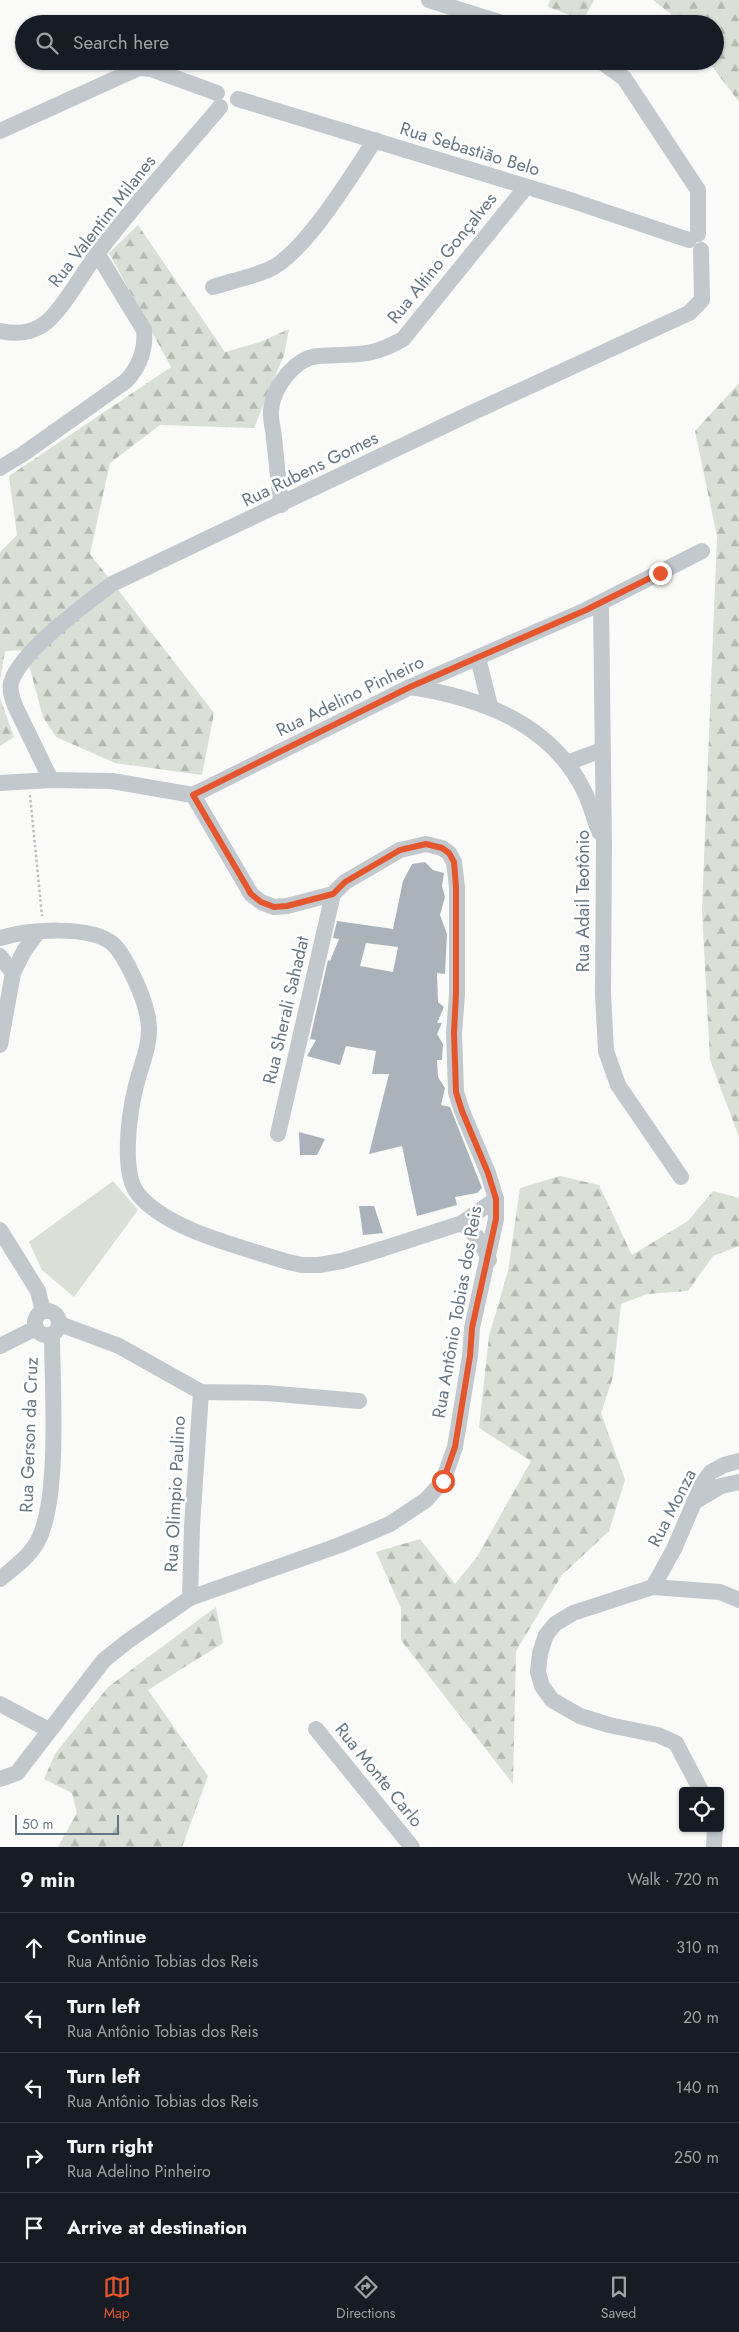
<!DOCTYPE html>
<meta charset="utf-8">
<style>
body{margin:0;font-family:Jost,sans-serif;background:#20242c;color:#f1f3f6}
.controls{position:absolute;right:15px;bottom:15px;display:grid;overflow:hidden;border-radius:5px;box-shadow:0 1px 4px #0004}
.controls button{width:45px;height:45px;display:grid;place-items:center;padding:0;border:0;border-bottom:1px solid #363941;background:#171b24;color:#f1f3f6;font:25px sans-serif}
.scale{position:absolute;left:15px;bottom:12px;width:104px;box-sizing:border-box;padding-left:5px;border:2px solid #657683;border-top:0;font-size:14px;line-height:18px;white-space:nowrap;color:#657683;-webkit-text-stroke:4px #fff;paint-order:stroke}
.stop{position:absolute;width:15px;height:15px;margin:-11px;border:4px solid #e4572e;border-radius:50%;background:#fff}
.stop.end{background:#e4572e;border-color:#fff;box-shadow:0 1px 5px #0008}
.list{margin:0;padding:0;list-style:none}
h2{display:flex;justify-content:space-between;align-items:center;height:65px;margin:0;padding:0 20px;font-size:21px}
h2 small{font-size:16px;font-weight:400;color:#9ea1a6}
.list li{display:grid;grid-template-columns:32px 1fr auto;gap:15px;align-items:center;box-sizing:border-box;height:70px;padding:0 20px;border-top:1px solid #363941}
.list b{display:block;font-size:19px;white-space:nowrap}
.list p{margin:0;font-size:16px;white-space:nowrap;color:#9ea1a6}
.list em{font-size:16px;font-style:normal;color:#9ea1a6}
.icon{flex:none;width:28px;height:28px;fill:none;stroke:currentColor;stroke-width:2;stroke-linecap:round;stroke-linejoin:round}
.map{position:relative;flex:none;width:739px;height:1847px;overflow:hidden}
.search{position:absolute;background:#171b24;box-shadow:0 1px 4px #0004;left:15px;right:15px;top:15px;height:55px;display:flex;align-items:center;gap:12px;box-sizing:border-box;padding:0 18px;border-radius:28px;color:#9ea1a6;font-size:19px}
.sheet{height:415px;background:#171b24}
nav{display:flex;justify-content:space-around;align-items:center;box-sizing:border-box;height:70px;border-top:1px solid #363941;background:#171b24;font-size:14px;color:#9ea1a6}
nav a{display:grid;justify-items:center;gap:2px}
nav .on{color:#e4572e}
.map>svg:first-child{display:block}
</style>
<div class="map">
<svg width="739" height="1847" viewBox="0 0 739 1847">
<defs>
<pattern id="forest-firs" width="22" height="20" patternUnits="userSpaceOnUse" patternTransform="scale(1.25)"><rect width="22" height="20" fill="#dadfd7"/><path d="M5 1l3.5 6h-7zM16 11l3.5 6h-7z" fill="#b4b9b4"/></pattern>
</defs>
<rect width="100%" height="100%" fill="#fafaf8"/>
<polygon fill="#dadfd7" points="113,1181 138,1210 74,1297 42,1270 29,1242"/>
<g fill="url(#forest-firs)">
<polygon points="550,0 594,0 583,20 548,7"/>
<polygon points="653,0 739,0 739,102 708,61 715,61 715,24 679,24 671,14"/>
<polygon points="138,225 225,352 260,342 289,329 284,355 254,428 160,425 110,463 90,554 214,713 202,775 115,763 56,737 43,717 25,650 5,651 0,681 0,552 17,535 9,476 171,367 109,253"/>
<polygon points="739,383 739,1137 710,1060 702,910 717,536 695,431"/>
<polygon points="0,698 14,737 0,746"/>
<polygon points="560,1176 599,1185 632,1255 688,1221 713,1191 739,1198 739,1246 713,1256 688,1291 647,1294 621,1304 613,1377 601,1413 625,1480 609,1531 561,1576 516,1651 513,1784 401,1640 401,1608 376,1552 420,1539 455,1584 477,1557 531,1461 479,1428 489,1336 508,1271 520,1188"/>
<polygon points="216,1607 223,1643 148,1690 208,1776 182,1847 58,1847 77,1813 72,1793 44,1779 55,1754 108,1687"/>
</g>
<g fill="#aab3b9" fill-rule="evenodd">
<path d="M425 862 433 870 444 873 442 886 445 897 440 915 447 934 445 974 437 973 438 1002 444 1007 437 1023H442L437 1034 443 1044 442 1060H437L438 1077 445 1088 441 1105 450 1107 482 1188 477 1193 455 1197 457 1205 417 1216 402 1146 369 1154 389 1074H372L376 1051 346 1046 340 1065 307 1056 316 1040 310 1039 328 960 330 961 339 939 333 938 337 921 393 929 403 881 412 864ZM366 943 398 947 393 972 360 966Z"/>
<polygon points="299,1132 325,1139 317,1155 300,1155"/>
<polygon points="359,1206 374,1206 383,1233 363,1235"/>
</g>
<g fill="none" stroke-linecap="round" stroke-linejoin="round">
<polyline stroke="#bbbfc2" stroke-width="2.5" stroke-dasharray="2.5 2.5" stroke-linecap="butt" points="30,795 42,916"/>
<g stroke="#c3c8cc" stroke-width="16">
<polyline points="429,0 505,24"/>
<polyline points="600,61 624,78 698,190 698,234"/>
<polyline points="238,99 564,198 689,240"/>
<polyline points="0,131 139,68 151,69 217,93"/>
<path d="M213 287C231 281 251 277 268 270 304 255 352 174 375 140"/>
<path d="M0 331C14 334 28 334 41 326 60 315 82 273 97 254 135 203 179 156 220 107"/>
<path d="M0 468 23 454 126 381C140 366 146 350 144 330L97 253"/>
<path d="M281 505C279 482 276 460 274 437 273 428 270 418 271 410 273 387 295 358 318 356 355 353 368 359 403 339L526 187"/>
<polyline points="601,603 604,845 603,994 606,1051 618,1085 681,1177"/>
<polyline points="478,658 490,706"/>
<path d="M410 687C479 697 553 724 585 793 591 805 594 819 599 832"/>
<polyline points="567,763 602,750"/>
<path d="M51 780 16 708C13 701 9 691 11 683 19 652 87 603 112 584L465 416 689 313 702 300 701 250"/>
<polyline points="0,783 51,780 112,781 193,795 410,687 586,610 702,551"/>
<path d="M0 938C27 930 92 924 114 945 124 955 129 968 135 980 142 995 148 1010 149 1027 150 1048 139 1070 135 1090 129 1115 121 1173 138 1194 168 1231 243 1247 288 1262L302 1265H319L342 1261 382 1249 462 1223 496 1199"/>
<polyline points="0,956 13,973 0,1045"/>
<polyline points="13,973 24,951 37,933"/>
<polyline points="278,1134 333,894"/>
<polyline points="462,1223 480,1240 489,1260"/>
<polyline points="0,1230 38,1291 43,1311"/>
<circle cx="47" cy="1323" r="12"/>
<polyline points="60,1324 119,1346 201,1392 266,1393 359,1401"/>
<polyline points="0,1346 36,1328"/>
<polyline points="694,1502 721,1486 739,1482"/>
<path d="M0 1579C12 1569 28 1558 36 1544 61 1504 52 1385 52 1335"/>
<polyline points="653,1587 674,1549 702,1484 711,1472 724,1465 739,1461"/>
<polyline points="190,1598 192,1526 201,1392"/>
<polyline points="0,1704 49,1730"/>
<polyline points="316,1729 412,1847"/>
<polyline points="0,1779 17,1773 104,1660 128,1641 190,1598 340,1545 390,1524 426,1500 443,1481 455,1447 470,1356 472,1328 496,1219 496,1199 488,1173 462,1111 456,1092 454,1033 457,995 457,887 454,862 449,853 442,848 426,844 400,850 345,882 333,894 287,906 274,907 261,902 251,894 193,795"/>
<polyline points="701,1791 676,1743 658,1735 609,1725 580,1716 552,1700 542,1686 538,1672 540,1653 546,1635 555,1624 573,1613 653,1587 720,1592 739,1600"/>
<polyline points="714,1847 715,1828"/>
</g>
</g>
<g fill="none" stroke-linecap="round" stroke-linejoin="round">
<polyline stroke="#e4572e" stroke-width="6" points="443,1481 455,1447 470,1356 472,1328 496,1219 496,1199 488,1173 462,1111 456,1092 454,1033 456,994 456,887 454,862 449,853 442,848 426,844 400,850 345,882 333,894 287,906 274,907 261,902 251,894 193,795 410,687 586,610 660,573"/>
</g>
<g text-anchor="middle" stroke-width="5" stroke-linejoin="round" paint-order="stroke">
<g font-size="18" fill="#657683" stroke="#fff">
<text transform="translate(470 149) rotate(17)" y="6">Rua Sebastião Belo</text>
<text transform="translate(102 221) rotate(-52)" y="6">Rua Valentim Milanes</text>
<text transform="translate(442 258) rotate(-51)" y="6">Rua Altino Gonçalves</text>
<text transform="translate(310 469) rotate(-26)" y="6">Rua Rubens Gomes</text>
<text transform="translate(350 696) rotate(-26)" y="6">Rua Adelino Pinheiro</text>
<text transform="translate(583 901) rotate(-90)" y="6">Rua Adail Teotônio</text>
<text transform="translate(286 1010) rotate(-77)" y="6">Rua Sherali Sahadat</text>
<text transform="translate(457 1312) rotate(-80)" y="6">Rua Antônio Tobias dos Reis</text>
<text transform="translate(29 1435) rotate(-88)" y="6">Rua Gerson da Cruz</text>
<text transform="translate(175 1494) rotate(-87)" y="6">Rua Olimpio Paulino</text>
<text transform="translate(672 1508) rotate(-63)" y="6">Rua Monza</text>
<text transform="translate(379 1775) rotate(51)" y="6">Rua Monte Carlo</text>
</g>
</g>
</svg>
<div class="controls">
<button><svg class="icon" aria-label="locate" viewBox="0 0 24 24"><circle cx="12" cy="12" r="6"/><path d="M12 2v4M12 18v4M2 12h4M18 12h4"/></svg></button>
</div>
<div class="scale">50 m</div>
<div class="stop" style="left:443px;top:1481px"></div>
<div class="stop end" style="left:660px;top:573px"></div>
<div class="search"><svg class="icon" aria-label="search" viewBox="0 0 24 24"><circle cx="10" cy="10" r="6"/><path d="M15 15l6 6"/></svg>Search here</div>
</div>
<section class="sheet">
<h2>9 min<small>Walk · 720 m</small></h2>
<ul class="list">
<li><svg class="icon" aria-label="ahead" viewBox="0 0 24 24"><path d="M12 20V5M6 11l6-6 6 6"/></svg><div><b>Continue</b><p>Rua Antônio Tobias dos Reis</p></div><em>310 m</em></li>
<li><svg class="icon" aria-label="left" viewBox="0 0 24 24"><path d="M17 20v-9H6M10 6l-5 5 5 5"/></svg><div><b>Turn left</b><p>Rua Antônio Tobias dos Reis</p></div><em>20 m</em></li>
<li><svg class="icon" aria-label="left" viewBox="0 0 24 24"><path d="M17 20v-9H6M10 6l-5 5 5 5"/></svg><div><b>Turn left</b><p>Rua Antônio Tobias dos Reis</p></div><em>140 m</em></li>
<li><svg class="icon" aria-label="right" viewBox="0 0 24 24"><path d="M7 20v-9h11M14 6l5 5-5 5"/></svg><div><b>Turn right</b><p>Rua Adelino Pinheiro</p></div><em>250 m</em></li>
<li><svg class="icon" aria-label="arrive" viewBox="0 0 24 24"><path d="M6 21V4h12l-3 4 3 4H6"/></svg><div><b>Arrive at destination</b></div></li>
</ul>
</section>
<nav>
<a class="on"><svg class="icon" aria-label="map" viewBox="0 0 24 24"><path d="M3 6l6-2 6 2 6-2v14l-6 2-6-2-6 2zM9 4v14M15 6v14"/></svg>Map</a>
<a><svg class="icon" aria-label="directions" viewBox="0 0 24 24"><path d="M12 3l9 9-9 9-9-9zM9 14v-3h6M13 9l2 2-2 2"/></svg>Directions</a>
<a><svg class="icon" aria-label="saved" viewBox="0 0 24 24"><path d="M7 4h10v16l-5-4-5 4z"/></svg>Saved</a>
</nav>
